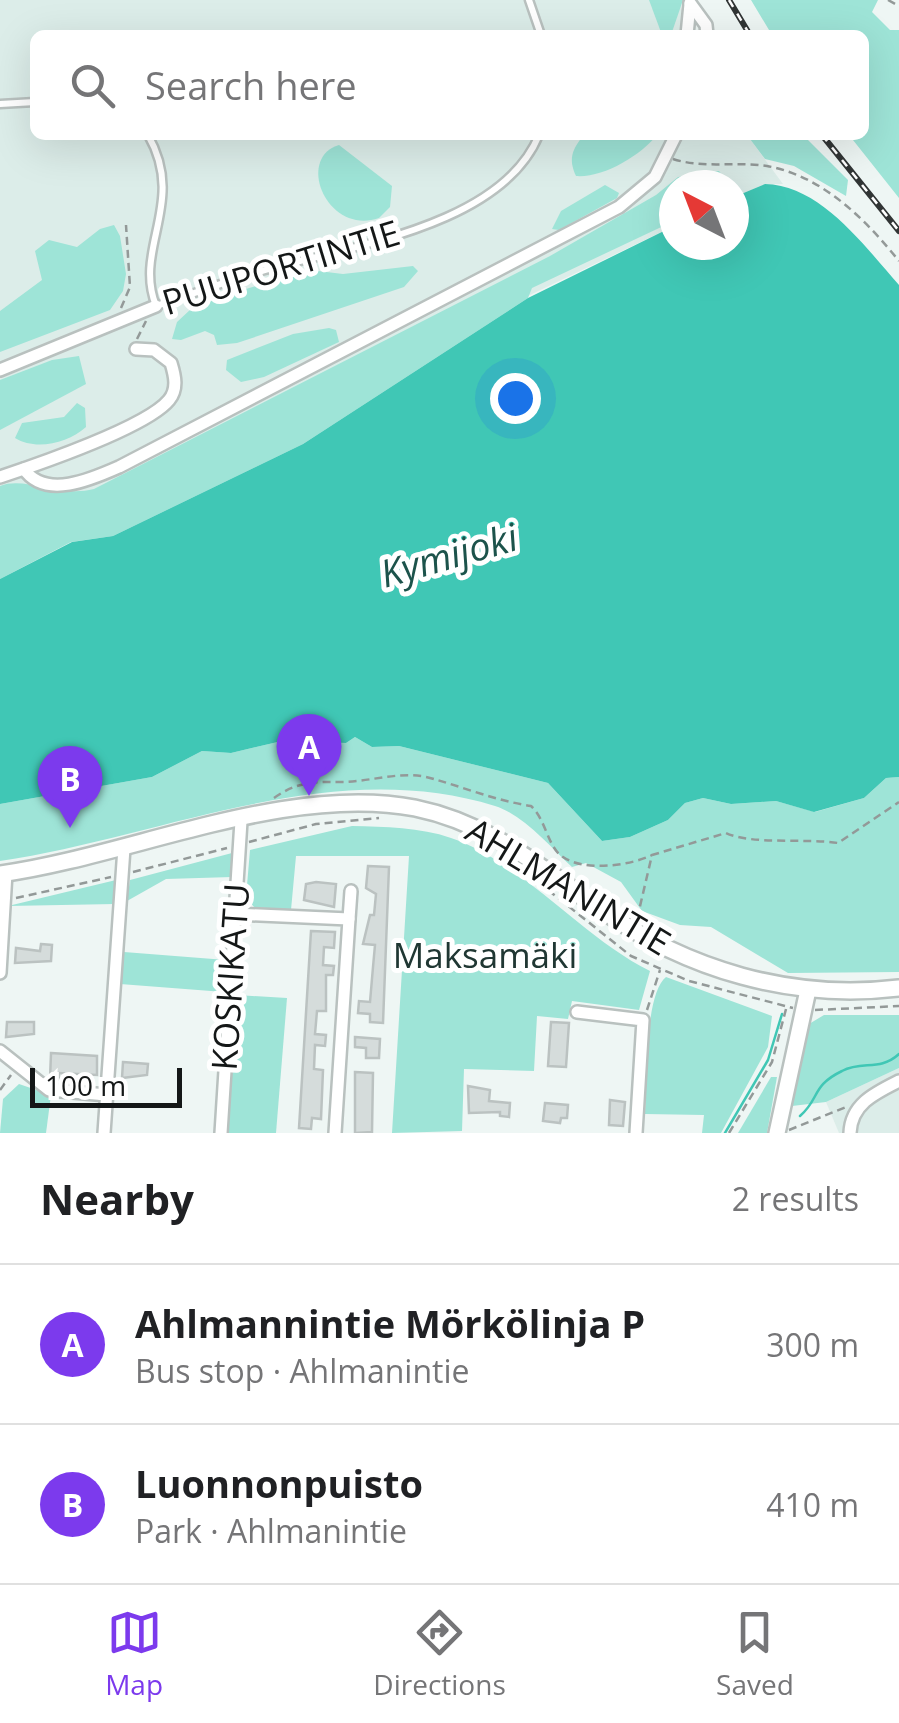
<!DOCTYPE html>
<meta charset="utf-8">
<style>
body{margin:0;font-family:"Open Sans",sans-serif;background:#f6f6f6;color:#202124}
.compass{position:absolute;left:659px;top:170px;width:90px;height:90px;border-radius:50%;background:#fff;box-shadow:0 10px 40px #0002;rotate:318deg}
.scale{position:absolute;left:30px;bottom:25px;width:152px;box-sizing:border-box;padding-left:10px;border:5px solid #141717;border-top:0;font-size:28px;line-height:35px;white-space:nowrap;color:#141717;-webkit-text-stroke:8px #fff;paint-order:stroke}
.you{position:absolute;left:515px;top:398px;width:35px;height:35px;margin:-25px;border:8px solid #fff;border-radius:50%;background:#1a73e8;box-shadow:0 0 0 15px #1a73e833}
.badge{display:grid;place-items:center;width:65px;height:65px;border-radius:50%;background:#7c3aed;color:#fff;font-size:32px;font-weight:700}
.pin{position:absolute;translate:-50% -82px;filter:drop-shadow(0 2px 5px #0008)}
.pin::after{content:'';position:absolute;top:52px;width:35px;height:30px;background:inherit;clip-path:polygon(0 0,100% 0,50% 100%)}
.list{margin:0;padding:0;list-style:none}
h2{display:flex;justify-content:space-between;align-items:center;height:130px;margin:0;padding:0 40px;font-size:42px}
h2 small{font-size:32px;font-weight:400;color:#757577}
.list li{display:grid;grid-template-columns:65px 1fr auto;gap:30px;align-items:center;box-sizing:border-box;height:160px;padding:0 40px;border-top:2px solid #e0e0e0}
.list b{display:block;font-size:38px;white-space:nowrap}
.list p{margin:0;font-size:32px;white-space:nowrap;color:#757577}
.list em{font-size:32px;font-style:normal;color:#757577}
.icon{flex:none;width:55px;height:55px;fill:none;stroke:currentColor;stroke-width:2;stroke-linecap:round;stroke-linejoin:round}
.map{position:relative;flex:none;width:899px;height:1133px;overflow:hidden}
.search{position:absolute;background:#fff;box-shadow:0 10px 40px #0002;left:30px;right:30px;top:30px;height:110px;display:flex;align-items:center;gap:25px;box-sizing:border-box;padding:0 35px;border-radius:15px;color:#757577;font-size:38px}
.sheet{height:450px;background:#fff}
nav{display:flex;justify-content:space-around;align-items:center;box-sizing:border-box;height:140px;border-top:2px solid #e0e0e0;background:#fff;font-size:28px;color:#757577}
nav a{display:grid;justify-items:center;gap:5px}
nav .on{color:#7c3aed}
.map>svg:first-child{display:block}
</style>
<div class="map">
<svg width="899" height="1133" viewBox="0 0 899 1133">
<rect width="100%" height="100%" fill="#eef6f4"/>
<g fill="#dcede9">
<polygon points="0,0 678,0 692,35 35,35 35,135 747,135 783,184 765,184 734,197 734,185 674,185 674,226 528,296 0,578"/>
<polygon points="899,1068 899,1133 839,1133 826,1102"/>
</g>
<g fill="#9ee4d7">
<polygon points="649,0 683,0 671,35 662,35"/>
<polygon points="751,0 878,0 872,12 890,30 899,30 899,198 849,135 864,135 864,35 772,35"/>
<path d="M584 135H657C640 156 603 178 576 176 568 159 572 149 584 135Z"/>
<polygon points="747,135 803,135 848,180 846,196 794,166 765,159"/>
<path d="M339 145 392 186 390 207 379 218C327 236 295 158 339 145Z"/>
<path d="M719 171 725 179 723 185H674V221L532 288 528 298 303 444 113 536 71 542 0 579V486C26 476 58 498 94 489L550 256 656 195 678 177Z"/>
<polygon points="605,185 619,193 617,198 559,230 552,229 561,211"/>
<polygon points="114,225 120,236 126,274 123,291 110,310 0,352 0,311 42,280 35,251 49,240 77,247 100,229"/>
<polygon points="413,266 418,271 404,287 237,343 217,345 214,335 205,331 181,340 172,339 177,322 191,309 229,294 310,270 343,274"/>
<polygon points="329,328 336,330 339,342 264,377 241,382 226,370 227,360 293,334"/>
<polygon points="79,356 86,384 0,430 0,380 52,360"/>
<path d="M77 403 85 408 86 427C68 443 36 451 15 438L22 423 64 417Z"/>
<path d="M355 737 372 747 399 746 548 783 602 841 630 837 668 820 685 803 703 798 731 804 776 801 815 812 864 798 886 778 899 777V972L788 973 711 927 680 925 642 911 621 882 586 863 572 867C550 847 524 815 495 806 329 755 163 837 0 861V804L152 777 202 751 231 753 282 741 346 743Z"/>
<path d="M352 826C385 827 420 827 451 838 524 863 580 936 650 971L639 1010 572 1001 568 1019 537 1016 534 1071 464 1069 462 1131 392 1133 409 856H296L291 910 254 907 246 897 250 850Z"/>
<polygon points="232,853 232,877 166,879 127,901 130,880"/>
<polygon points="116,880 115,904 8,906"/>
<polygon points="124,952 226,960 224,992 120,984"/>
<path d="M666 977 772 1016 768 1047 721 1133H702L704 1115 645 1114C647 1084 644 995 666 977Z"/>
<polygon points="237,995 287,998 276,1133 228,1133"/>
<polygon points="824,1015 899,1015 899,1068 826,1102 792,1106 809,1024"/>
<polygon points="771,1077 777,1077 767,1133 738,1133"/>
<polygon points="19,1084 51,1095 46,1133 0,1133 3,1099"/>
</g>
<path fill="#40c7b5" d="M765 184C821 185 865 247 899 285V777L886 778 864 798 814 812 776 801 731 804 703 798 685 803 668 820 630 837 602 841 548 783 399 746 372 747 355 737 346 743 282 741 231 753 202 751 152 777 0 804V579L72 542 113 536 303 444 528 298 674 226V245H734V197Z"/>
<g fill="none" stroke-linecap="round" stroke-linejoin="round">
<g stroke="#40c7b5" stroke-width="2.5">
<path d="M800 1116C820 1099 811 1086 842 1071 863 1060 879 1072 899 1054"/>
<polyline points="725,1133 768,1060 782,1014"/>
</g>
</g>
<g fill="#d5dcdb" stroke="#bbc2c1" stroke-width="2.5">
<polygon points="368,866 389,867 383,1023 370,1022 370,1014 358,1013 359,1001 370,1002 373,967 375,945 363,944 370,915 374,915 376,894 366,888"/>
<polygon points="316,882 336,884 334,907 304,900 306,884"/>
<polygon points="311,931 335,932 334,948 324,947 323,965 334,966 333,975 326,975 326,1011 317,1011 315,1034 326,1035 325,1046 315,1045 314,1069 323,1070 321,1119 312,1118 311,1129 299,1128"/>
<polygon points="41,944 52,945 51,961 15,963 16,948 40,951"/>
<polygon points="7,1022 34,1022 34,1034 6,1037"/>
<polygon points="551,1022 569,1023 566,1067 548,1066"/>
<polygon points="355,1037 380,1039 379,1058 366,1058 366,1048 355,1047"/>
<polygon points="51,1053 97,1056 97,1075 59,1073 59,1080 50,1079"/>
<polygon points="123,1062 148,1064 147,1075 122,1078"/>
<polygon points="355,1072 373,1073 372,1132 355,1133"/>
<polygon points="468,1086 490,1090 489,1101 510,1103 509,1117 500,1116 500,1112 469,1113"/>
<polygon points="610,1100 625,1102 623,1126 609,1125"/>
<polygon points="545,1103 568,1105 567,1118 561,1118 560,1123 543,1121"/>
</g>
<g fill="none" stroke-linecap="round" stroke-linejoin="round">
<defs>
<g id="service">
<polyline points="529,0 541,35"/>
<polyline points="0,104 35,102"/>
<path d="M148 135C187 203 133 248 156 306 190 295 224 282 258 272 343 247 501 228 539 135"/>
</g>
<g id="minor">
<polyline points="690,3 706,25 707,35"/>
<polyline points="687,35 690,4"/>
<polyline points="0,370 156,306"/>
<path d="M24 469C45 500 92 479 119 467L619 207 655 177 676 135"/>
<path d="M0 477C36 465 147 427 169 400 178 389 175 376 171 363L154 350 136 349"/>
<polyline points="235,914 349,919 335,1133"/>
<polyline points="349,919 351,891"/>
<polyline points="0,973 6,873"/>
<polyline points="577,1012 643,1020 636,1133"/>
<polyline points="0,1051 49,1090 107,1095"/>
<polyline points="104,1133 124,848"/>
<polyline points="221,1133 241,821"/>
<path d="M850 1133C851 1104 875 1093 899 1081"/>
</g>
<g id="tertiary">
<path d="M0 874C130 856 286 783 415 808 489 823 540 867 599 908 687 970 792 1001 899 988"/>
<polyline points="777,1133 808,990"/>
</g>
</defs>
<use href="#service" stroke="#b9c1bf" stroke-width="11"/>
<use href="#minor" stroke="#b9c1bf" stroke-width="16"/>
<use href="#tertiary" stroke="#b9c1bf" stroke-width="20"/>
<g stroke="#939998" stroke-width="2.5" stroke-dasharray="8 5" stroke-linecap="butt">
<polyline points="888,0 899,6"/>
<path d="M673 159C704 169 736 161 767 166 823 176 866 220 899 261"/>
<polyline points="121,308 130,287 126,225"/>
<polyline points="137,339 146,321"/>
<path d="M274 798C298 781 314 782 341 782 372 782 403 769 434 779 465 788 498 801 531 806 545 819 547 842 559 854 580 873 630 866 652 855"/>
<polyline points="249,842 316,824 379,818"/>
<polyline points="133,872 227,848"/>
<polyline points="528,874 631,956 689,981 793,1008"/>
<polyline points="16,898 111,877"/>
<path d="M637 919 652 855 726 833C751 845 805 838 838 843L899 802"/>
<polyline points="647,1010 660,970"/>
<polyline points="815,1010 899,1006"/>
<polyline points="0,1090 11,1075"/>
<polyline points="789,1130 846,1107"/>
<polyline points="729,1133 772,1062 786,1009"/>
</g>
<use href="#service" stroke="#fff" stroke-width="6"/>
<use href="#minor" stroke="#fff" stroke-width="11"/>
<use href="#tertiary" stroke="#fff" stroke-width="15"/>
<defs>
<g id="rail">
<polyline points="729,0 750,35"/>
<polyline points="822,135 899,231"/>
</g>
</defs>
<use href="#rail" stroke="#313535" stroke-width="6"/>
<use href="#rail" stroke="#fff" stroke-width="2.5" stroke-dasharray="8" stroke-linecap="butt"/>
</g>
<g text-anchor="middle" stroke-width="10" stroke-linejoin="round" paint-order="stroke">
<g font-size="35" fill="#141717" stroke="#fff">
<text transform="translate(281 268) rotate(-17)" y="12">PUUPORTINTIE</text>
<text transform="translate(568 887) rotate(31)" y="12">AHLMANINTIE</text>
<text transform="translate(231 977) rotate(-86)" y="12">KOSKIKATU</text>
</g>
<g font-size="35" fill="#203733" stroke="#fff">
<text x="485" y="968">Maksamäki</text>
</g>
<g font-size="38" font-style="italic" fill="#1c534b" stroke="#fff">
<text transform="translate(449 556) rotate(-16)" y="13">Kymijoki</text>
</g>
</g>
</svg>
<svg class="compass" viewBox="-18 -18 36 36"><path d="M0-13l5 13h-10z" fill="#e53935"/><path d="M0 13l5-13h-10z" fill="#757577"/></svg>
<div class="scale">100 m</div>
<div class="you"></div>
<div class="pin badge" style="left:309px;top:796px">A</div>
<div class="pin badge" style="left:70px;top:828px">B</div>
<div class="search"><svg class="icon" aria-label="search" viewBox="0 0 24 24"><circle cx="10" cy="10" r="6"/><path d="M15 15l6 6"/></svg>Search here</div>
</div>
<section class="sheet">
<h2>Nearby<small>2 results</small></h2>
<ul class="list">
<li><span class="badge">A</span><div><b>Ahlmannintie Mörkölinja P</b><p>Bus stop · Ahlmanintie</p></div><em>300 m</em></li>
<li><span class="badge">B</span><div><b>Luonnonpuisto</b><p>Park · Ahlmanintie</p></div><em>410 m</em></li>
</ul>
</section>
<nav>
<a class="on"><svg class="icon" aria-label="map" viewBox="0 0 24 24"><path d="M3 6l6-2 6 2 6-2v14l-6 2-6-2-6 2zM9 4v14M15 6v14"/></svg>Map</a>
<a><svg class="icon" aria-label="directions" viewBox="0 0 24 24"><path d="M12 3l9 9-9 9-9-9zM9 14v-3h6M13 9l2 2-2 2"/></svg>Directions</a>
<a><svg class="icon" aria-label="saved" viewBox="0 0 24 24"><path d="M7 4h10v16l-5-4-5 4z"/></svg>Saved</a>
</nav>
